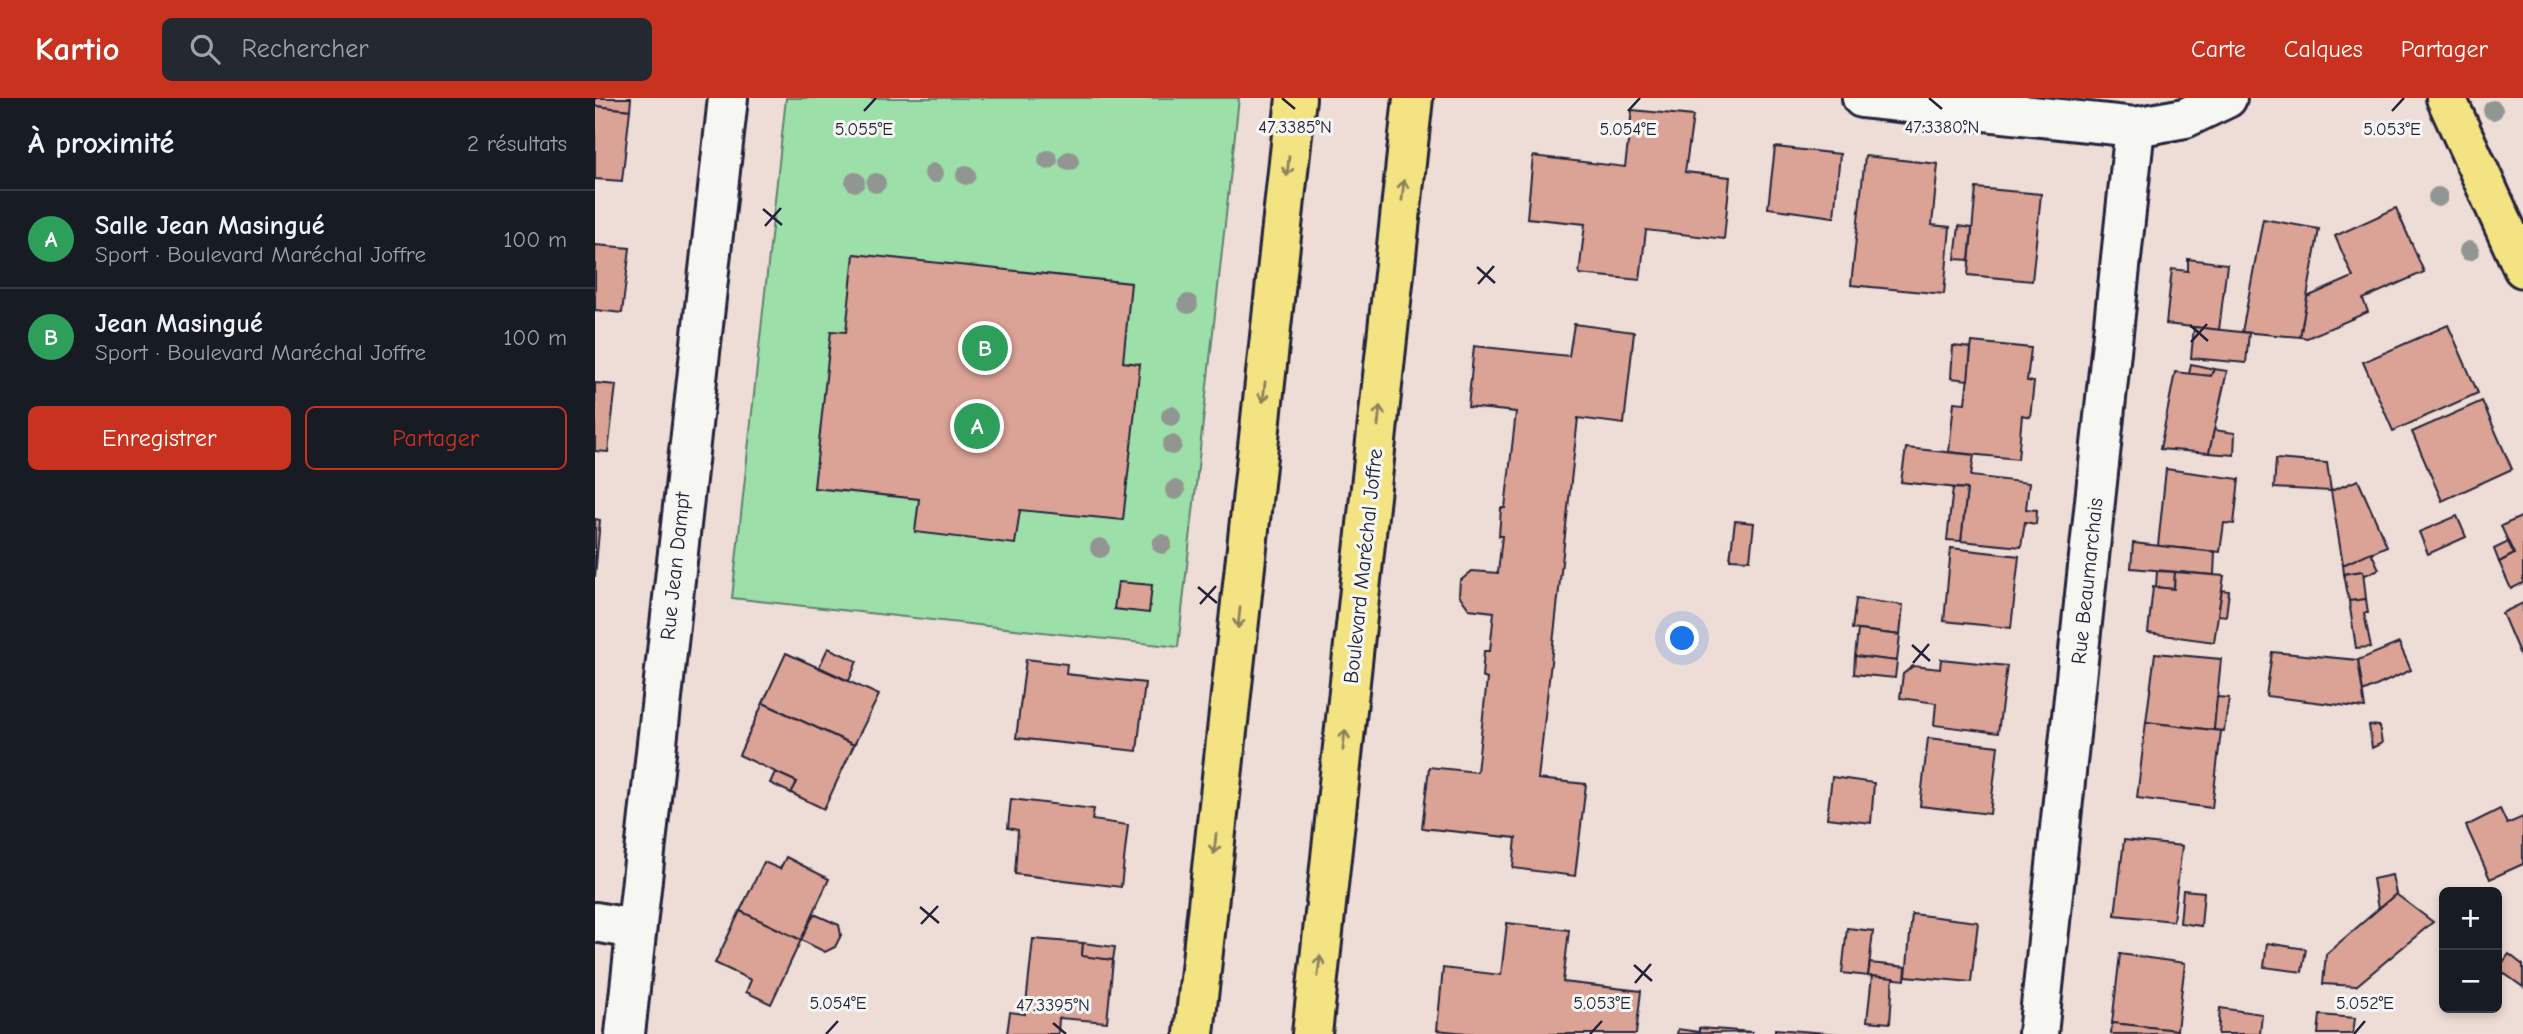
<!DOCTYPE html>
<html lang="fr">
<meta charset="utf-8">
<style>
body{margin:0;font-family:"Comic Neue",sans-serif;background:#242831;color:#f1f3f6}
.controls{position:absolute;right:21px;bottom:21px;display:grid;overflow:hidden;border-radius:10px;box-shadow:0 4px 10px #0003}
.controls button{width:63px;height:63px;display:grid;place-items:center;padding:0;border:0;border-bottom:2px solid #363941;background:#171b24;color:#f1f3f6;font:35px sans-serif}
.you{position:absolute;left:1088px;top:541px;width:24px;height:24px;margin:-18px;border:5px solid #fff;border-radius:50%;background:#1a73e8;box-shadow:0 0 0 10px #1a73e833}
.badge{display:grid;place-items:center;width:46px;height:46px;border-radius:50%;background:#c8321e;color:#fff;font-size:23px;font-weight:700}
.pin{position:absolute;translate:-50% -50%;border:4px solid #fff;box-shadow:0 2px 7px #0006}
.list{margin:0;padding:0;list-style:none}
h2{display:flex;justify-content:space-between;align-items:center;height:91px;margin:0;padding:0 28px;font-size:30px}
h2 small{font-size:23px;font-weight:400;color:#9ea1a6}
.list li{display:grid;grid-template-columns:46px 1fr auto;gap:21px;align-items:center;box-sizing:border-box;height:98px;padding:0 28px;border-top:2px solid #363941}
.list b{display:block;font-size:26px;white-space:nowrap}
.list p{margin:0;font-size:23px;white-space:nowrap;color:#9ea1a6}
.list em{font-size:23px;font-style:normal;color:#9ea1a6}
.actions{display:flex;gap:14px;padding:21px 28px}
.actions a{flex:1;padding:16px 0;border:2px solid #c8321e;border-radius:10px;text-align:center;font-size:24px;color:#c8321e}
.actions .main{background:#c8321e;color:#fff}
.icon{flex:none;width:38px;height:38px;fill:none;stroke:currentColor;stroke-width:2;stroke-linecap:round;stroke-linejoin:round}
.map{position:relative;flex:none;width:1928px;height:936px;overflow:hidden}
header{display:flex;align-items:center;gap:42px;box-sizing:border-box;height:98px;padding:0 35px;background:#c8321e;color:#fff}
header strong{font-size:33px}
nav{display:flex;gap:38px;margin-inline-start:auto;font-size:24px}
.search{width:490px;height:63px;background:#242831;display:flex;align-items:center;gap:18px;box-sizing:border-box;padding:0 24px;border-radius:10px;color:#9ea1a6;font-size:26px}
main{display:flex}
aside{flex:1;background:#171b24}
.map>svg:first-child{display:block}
</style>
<header>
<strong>Kartio</strong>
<div class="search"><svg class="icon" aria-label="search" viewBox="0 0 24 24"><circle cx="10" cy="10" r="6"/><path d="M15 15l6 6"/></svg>Rechercher</div>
<nav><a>Carte</a><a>Calques</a><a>Partager</a></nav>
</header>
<main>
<aside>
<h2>À proximité<small>2 résultats</small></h2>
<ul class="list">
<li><span class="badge" style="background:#2e9e5b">A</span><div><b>Salle Jean Masingué</b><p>Sport · Boulevard Maréchal Joffre</p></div><em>100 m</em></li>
<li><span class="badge" style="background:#2e9e5b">B</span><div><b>Jean Masingué</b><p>Sport · Boulevard Maréchal Joffre</p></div><em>100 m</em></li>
</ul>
<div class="actions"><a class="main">Enregistrer</a><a>Partager</a></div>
</aside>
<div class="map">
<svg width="1928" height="936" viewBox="0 0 1928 936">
<rect width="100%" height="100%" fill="#eeddd6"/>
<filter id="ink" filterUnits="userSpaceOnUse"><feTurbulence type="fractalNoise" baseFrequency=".0143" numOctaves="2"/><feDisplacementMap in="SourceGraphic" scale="14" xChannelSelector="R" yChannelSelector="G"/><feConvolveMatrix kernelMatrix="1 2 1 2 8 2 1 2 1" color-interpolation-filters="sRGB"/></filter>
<g filter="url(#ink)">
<polygon fill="#9ddfa9" stroke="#608072" stroke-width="2" points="191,0 644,0 583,549 137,500"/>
<g fill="#dba395" stroke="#22223b" stroke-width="2">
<polygon points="0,0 36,0 35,12 0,8"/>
<polygon points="0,8 35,12 27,83 0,81"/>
<polygon points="1037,12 1098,18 1090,74 1135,79 1129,141 1051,132 1045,182 984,176 990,126 932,120 938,58 1030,69"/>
<polygon points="1180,49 1245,56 1239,119 1173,110"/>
<polygon points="1270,58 1343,66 1337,127 1355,129 1349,196 1256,187"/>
<polygon points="1381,90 1446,96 1437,183 1373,177"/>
<polygon points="1801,110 1829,174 1768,201 1773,214 1712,240 1705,239 1712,199 1758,179 1740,138"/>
<polygon points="1668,121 1724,131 1705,239 1647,234"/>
<polygon points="1364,128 1377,130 1374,162 1360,161"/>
<polygon points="0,147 35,150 27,215 0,212"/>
<polygon points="259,156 536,185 528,264 545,266 528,422 425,412 420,446 320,434 324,401 219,390 236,233 251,234"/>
<polygon points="1593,161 1632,166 1624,232 1571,226 1577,171 1593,173"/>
<polygon points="979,226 1039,234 1029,326 983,320 943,681 991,686 980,778 918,770 921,740 827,730 834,669 882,674 892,581 887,579 889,553 895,553 899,514 874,511 864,497 865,483 877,473 903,475 907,438 904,438 906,410 910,410 921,314 873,309 879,248 974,258"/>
<polygon points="1853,227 1883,295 1798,333 1768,264"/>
<polygon points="1599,229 1654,235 1651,265 1596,260"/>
<polygon points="1377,244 1436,250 1432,283 1439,284 1435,319 1427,317 1423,361 1354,354 1359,304 1370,305"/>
<polygon points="1358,248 1376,250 1373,282 1356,280"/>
<polygon points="1596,266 1619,271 1616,278 1594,276"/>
<polygon points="1619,271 1632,273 1614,355 1565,351 1580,274 1616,278"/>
<polygon points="0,285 21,287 13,354 0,353"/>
<polygon points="1887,303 1917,371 1847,403 1817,334"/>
<polygon points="1619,332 1640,335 1639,357 1614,355"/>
<polygon points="1311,350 1379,357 1376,378 1434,385 1431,411 1442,412 1441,426 1430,424 1426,449 1366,443 1372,391 1306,384"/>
<polygon points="1681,361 1732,365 1736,393 1679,390"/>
<polygon points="1571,371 1644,381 1639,426 1629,425 1625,454 1563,448"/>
<polygon points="1763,382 1792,448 1748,467 1736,393"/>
<polygon points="1358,390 1372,391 1366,443 1352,442"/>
<polygon points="1862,418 1871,439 1833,456 1824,434"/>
<polygon points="1928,418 1928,485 1916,491 1904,464 1919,456 1906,428"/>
<polygon points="0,421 5,422 0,479"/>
<polygon points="1140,423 1159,425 1155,462 1135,461"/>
<polygon points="1913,444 1919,456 1904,464 1899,451"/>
<polygon points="1538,445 1620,454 1619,477 1536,470"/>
<polygon points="1356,450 1424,458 1416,530 1349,523"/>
<polygon points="1776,454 1784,471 1768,478 1768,473 1749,476 1748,467"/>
<polygon points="1562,473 1580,474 1579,491 1561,489"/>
<polygon points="1768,473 1771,501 1754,503 1749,476"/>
<polygon points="1580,474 1629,478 1619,544 1553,535 1558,489 1579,491"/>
<polygon points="523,484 557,487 554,515 519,511"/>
<polygon points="1627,492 1634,493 1631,518 1623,517"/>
<polygon points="1261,501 1308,507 1305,537 1257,531"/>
<polygon points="1771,501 1773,515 1769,515 1776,549 1761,550 1754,503"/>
<polygon points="1928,505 1928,564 1907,515"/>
<polygon points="1263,532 1305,537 1302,563 1260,558"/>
<polygon points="1804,545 1816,572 1768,594 1763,562"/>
<polygon points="233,550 262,563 254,583 224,569"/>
<polygon points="1677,554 1763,562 1770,610 1671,598"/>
<polygon points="191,555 284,597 259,647 168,605"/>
<polygon points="1560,555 1626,561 1619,632 1551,624"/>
<polygon points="1260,558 1302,563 1300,580 1259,576"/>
<polygon points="431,561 472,566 471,576 550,585 542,653 421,640"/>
<polygon points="1346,561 1412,568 1403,635 1339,627 1341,605 1305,600 1308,576 1318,568 1345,571"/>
<polygon points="1622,599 1634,600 1629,633 1619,632"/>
<polygon points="168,605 259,647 229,711 196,695 202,684 144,657"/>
<polygon points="1551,624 1626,633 1617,710 1542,700"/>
<polygon points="1774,627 1784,628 1787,645 1777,650"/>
<polygon points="1333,640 1403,648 1395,716 1325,708"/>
<polygon points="180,674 202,684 196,695 175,685"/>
<polygon points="1237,679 1279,685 1276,725 1232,720"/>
<polygon points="416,701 499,711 497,722 533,727 526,789 420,776 423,732 413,730"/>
<polygon points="1905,711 1912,726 1928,719 1928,766 1895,781 1871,728"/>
<polygon points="1529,742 1587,748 1578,823 1520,817"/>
<polygon points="191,759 234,781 206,842 145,813 169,764 185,771"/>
<polygon points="1797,777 1801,796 1783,811 1778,781"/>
<polygon points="1588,792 1609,794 1606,828 1585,825"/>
<polygon points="1801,796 1838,824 1761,888 1728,886 1731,856"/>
<polygon points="145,813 206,842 176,906 151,894 156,882 120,865"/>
<polygon points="219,816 244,827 246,837 240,849 230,854 206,842"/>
<polygon points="1317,816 1383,824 1376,884 1311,878"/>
<polygon points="912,825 974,832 968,884 1046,893 1041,936 880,936 842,932 848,870 906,877"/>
<polygon points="1252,830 1278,833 1273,878 1247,875"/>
<polygon points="438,841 488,845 487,858 518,862 512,924 464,920 463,936 412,936 415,914 430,916"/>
<polygon points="488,845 520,849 518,862 487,858"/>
<polygon points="1672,845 1711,851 1707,874 1669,869"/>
<polygon points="1525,856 1590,865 1582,932 1517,925"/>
<polygon points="1914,856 1928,867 1928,889 1903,871"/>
<polygon points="1275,865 1311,869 1310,882 1273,878"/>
<polygon points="1277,878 1298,880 1295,925 1272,923"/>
<polygon points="1625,910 1667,916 1665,936 1623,936"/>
<polygon points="1725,917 1760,920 1758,936 1723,936"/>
<polygon points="1517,925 1582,932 1581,936 1516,936"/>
<polygon points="1104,930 1158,934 1082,936 1083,931 1104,934"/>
<polygon points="1180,931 1245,936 1180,936"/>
</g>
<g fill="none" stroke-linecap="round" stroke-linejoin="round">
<defs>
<g id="minor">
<polyline points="1267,0 1540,29 1590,20 1632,0"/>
<polyline points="0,824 40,831"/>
<polyline points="30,936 133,0"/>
<polyline points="1443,936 1540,29"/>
</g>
<g id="major">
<polyline points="1851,0 1928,170"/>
<polyline points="599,936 701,0"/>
<polyline points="717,936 818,0"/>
</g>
</defs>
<use href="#minor" stroke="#22223b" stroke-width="44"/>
<use href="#major" stroke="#22223b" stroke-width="44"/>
<use href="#minor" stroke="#f6f6f2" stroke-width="38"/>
<use href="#major" stroke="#f4e382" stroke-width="38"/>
</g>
<g fill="#929693">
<circle cx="1898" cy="12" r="10"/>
<circle cx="453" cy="62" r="10"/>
<circle cx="474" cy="63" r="10"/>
<circle cx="339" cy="75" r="10"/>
<circle cx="371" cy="77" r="10"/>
<circle cx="260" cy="84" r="10"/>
<circle cx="281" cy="85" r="10"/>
<circle cx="1843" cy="99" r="10"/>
<circle cx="1874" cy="153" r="10"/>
<circle cx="593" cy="206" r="10"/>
<circle cx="576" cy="318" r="10"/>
<circle cx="577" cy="347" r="10"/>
<circle cx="580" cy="392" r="10"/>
<circle cx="567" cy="446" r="10"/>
<circle cx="505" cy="450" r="10"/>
</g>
<defs><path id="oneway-shaft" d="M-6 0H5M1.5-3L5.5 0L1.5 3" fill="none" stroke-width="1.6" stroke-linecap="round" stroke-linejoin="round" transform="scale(1.75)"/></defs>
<g stroke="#8b825e">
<use href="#oneway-shaft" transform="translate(693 68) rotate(96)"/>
<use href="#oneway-shaft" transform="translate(808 92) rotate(-84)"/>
<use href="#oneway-shaft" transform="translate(669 294) rotate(96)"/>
<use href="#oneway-shaft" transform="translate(784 318) rotate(-84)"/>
<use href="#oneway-shaft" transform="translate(644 520) rotate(96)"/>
<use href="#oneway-shaft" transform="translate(749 642) rotate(-84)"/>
<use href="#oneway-shaft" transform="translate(620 746) rotate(96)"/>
<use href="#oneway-shaft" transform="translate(724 868) rotate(-84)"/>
</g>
</g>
<path fill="none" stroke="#22223b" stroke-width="2.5" d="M687 0 700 11M1334 0 1347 11M269 13 281 0M1033 13 1045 0M1797 13 1809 0M168 111 187 127M170 128 186 110M882 169 900 185M883 186 899 168M1595 227 1613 243M1596 244 1612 226M603 489 622 505M605 506 621 488M1317 547 1335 563M1318 565 1334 546M325 809 344 825M326 826 343 808M1039 867 1057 883M1040 885 1056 866M458 925 471 936M231 936 243 923M995 936 1007 923M1759 936 1770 923"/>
<g text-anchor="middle" stroke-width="6" stroke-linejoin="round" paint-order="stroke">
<g font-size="21" fill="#22223b" stroke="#f6f6f2">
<text transform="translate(80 468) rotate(-84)" y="7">Rue Jean Dampt</text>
<text transform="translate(768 468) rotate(-84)" y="7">Boulevard Maréchal Joffre</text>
<text transform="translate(1492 483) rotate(-84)" y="7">Rue Beaumarchais</text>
</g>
</g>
<g font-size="18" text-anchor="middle" fill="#22223b" stroke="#f6f6f2" stroke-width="6" stroke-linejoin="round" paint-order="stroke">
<text x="700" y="35">47.3385°N</text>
<text x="1347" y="35">47.3380°N</text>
<text x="269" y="37">5.055°E</text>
<text x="1033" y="37">5.054°E</text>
<text x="1797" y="37">5.053°E</text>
<text x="243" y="911">5.054°E</text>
<text x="1007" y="911">5.053°E</text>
<text x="1770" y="911">5.052°E</text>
<text x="458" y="913">47.3395°N</text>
</g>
</svg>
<div class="controls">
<button>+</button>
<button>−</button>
</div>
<div class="you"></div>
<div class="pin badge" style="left:382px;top:328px;background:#2e9e5b">A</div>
<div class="pin badge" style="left:390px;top:250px;background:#2e9e5b">B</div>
</div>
</main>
